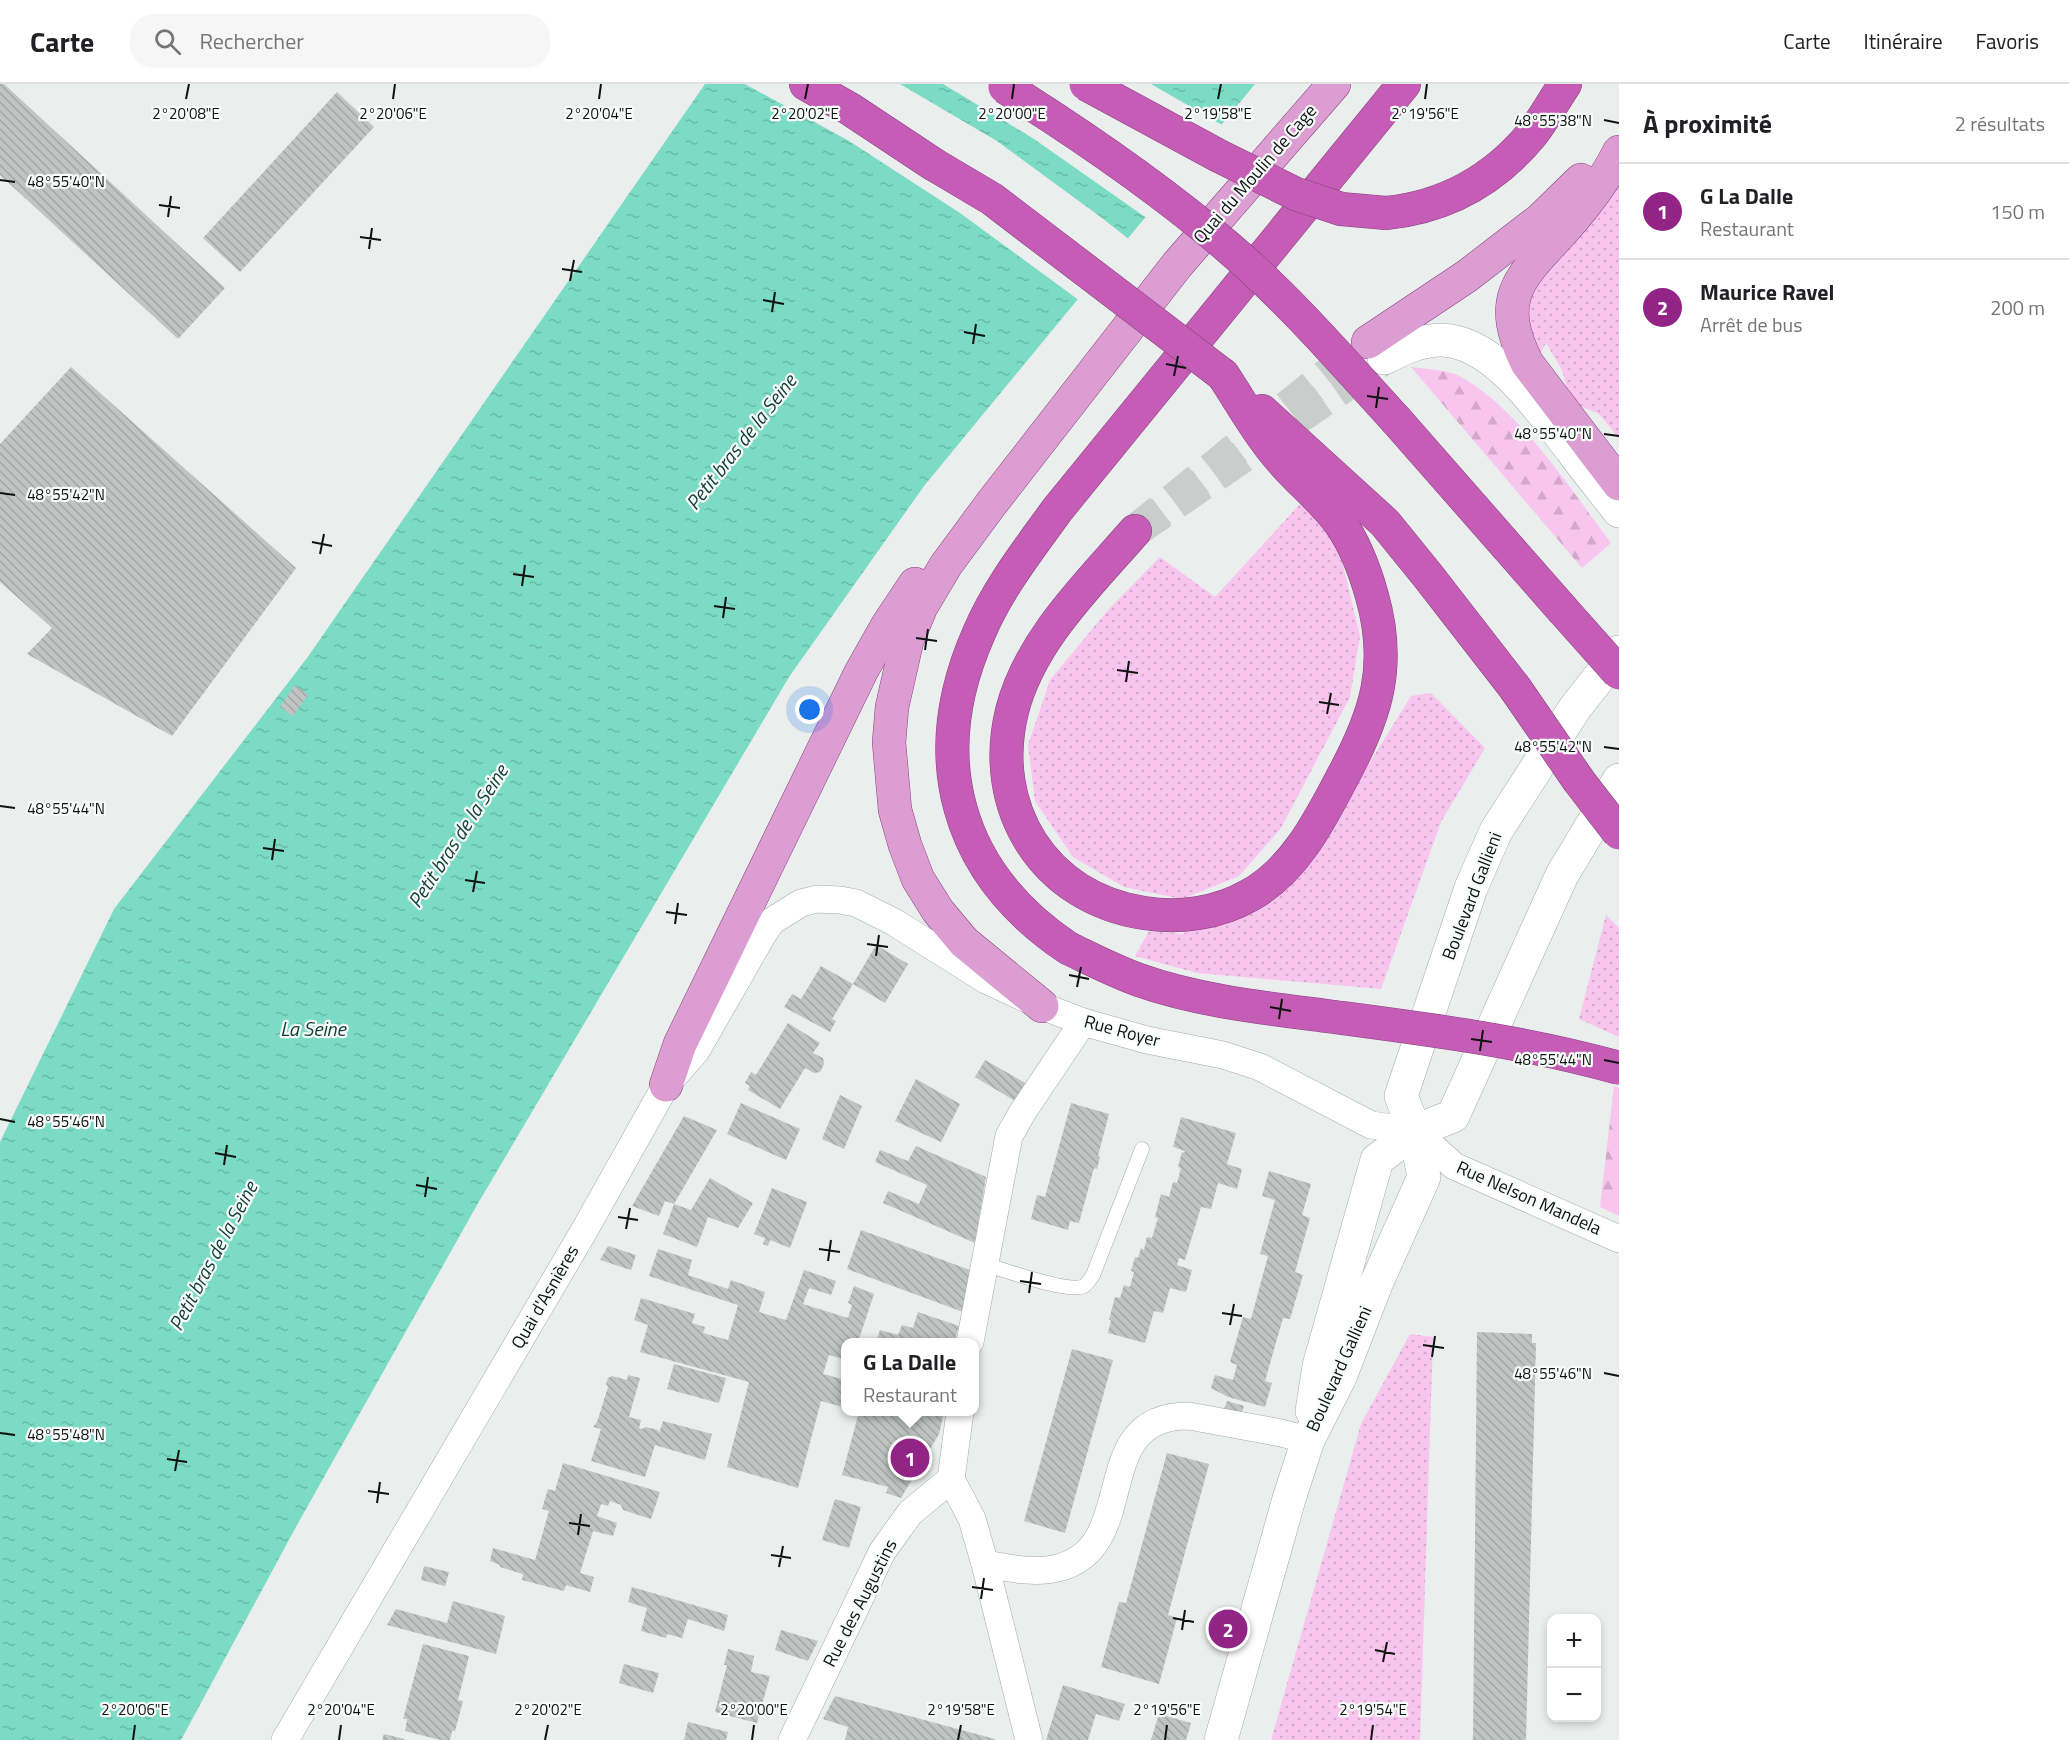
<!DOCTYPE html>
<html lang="fr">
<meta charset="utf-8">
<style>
body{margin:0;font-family:"Titillium Web",sans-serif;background:#f6f6f6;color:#202124}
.controls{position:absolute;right:18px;bottom:18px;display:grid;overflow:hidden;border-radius:12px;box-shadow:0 3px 9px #0003}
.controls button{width:54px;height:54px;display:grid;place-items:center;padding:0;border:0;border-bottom:2px solid #e0e0e0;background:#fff;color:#202124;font:30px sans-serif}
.you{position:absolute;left:810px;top:626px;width:21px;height:21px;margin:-15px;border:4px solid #fff;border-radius:50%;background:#1a73e8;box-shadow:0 0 0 9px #1a73e833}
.badge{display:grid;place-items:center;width:39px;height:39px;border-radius:50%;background:#922486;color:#fff;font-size:20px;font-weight:700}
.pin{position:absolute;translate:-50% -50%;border:3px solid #fff;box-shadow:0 2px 6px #0006}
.popup{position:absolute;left:841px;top:1254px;width:138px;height:78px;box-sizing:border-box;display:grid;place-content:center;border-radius:12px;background:#fff;filter:drop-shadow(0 2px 4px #0005);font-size:20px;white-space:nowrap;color:#757577}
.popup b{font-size:22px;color:#202124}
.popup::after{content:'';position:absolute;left:50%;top:100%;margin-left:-12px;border:12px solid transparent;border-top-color:#fff}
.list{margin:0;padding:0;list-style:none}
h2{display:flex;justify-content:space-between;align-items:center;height:78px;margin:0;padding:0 24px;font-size:26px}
h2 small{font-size:20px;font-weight:400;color:#757577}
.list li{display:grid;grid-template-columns:39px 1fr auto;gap:18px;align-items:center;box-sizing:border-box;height:96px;padding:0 24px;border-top:2px solid #e0e0e0}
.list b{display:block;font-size:22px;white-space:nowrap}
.list p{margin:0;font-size:20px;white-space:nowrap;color:#757577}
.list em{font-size:20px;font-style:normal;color:#757577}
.icon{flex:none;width:33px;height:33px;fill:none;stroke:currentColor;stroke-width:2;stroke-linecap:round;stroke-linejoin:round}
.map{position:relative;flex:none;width:1619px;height:1656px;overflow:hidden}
header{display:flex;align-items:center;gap:36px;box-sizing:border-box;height:84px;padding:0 30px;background:#fff;border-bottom:2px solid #e0e0e0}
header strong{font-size:28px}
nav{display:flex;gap:33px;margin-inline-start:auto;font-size:21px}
.search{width:420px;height:54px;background:#f6f6f6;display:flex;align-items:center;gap:15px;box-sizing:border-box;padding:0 21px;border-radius:24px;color:#757577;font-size:22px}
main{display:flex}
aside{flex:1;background:#fff}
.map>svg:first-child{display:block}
</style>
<header>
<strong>Carte</strong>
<div class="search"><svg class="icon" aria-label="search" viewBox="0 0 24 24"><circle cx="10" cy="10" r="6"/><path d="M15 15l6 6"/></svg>Rechercher</div>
<nav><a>Carte</a><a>Itinéraire</a><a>Favoris</a></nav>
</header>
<main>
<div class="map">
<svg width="1619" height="1656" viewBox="0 0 1619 1656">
<defs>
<pattern id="grass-dots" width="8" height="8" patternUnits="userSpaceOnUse" patternTransform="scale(1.5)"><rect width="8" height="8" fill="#f8c5ee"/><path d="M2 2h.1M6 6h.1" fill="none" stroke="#d4a8cb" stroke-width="1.8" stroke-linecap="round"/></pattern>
<pattern id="forest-firs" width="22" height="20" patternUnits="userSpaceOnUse" patternTransform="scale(1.5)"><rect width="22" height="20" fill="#f8c5ee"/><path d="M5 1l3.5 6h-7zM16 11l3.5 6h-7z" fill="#d4a8cb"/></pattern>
<pattern id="water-ripples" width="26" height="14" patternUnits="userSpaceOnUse" patternTransform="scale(1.5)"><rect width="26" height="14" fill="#7bdbc4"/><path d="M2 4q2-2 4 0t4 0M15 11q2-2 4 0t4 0" fill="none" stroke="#69bba7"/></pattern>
<pattern id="building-back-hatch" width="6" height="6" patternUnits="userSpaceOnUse" patternTransform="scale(1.5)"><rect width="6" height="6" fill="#c0c4c3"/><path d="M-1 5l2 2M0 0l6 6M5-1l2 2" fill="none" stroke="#a4a7a6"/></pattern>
</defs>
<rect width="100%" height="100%" fill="#eaeeed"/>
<g fill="url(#grass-dots)">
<polygon points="1619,97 1619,354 1599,330 1571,318 1562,286 1546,259 1537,275 1524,240 1529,203"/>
<polygon points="1301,419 1321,432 1339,465 1360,552 1350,613 1281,744 1239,792 1182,815 1124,803 1073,773 1035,717 1028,661 1050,596 1108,526 1160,473 1215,513"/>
<polygon points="1431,609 1485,664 1441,738 1381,905 1197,889 1135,872 1149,847 1182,850 1286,805 1344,720 1411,612"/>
<polygon points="1606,831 1619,844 1619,953 1579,935"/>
<polygon points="1410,1250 1433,1253 1420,1656 1271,1656 1361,1340"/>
</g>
<g fill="url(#forest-firs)">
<path d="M1411 283C1425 285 1450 286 1461 293 1519 325 1571 406 1611 459L1582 484Z"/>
<polygon points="1614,1002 1619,1004 1619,1132 1600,1123"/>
</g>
<polygon fill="url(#water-ripples)" points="705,0 1255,0 924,402 789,593 477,1121 297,1441 181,1656 0,1656 0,1058 114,825 307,574"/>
<g fill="#eaeeed">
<polygon points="745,0 900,0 997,57 1102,134 1130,156 1080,217 960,129 849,57"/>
<polygon points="943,0 1151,0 1224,42 1148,135 1034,55"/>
</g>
<g fill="url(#building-back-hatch)">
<polygon points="0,0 4,0 225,204 178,255 0,91"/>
<polygon points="337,8 374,43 240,188 203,154"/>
<polygon points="71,283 296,484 172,652 27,570 52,544 0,498 0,360"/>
<polygon points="295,601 308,611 293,632 280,623"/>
<polygon points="876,861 908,880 885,919 853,900"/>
<polygon points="821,882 853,900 832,935 836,937 830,948 784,923 792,910 801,915"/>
<polygon points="788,939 820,959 813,969 823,974 824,980 820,988 814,989 805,984 780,1025 748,1006 750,1002 745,999 751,988 756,991"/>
<polygon points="985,976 1027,1000 1015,1017 975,993"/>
<polygon points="916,995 960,1020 941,1058 895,1037"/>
<polygon points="840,1011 862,1022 844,1065 822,1055"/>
<polygon points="741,1019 800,1045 786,1076 727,1050"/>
<polygon points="1071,1019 1109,1030 1098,1072 1100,1073 1097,1085 1094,1084 1079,1139 1070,1137 1068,1146 1031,1135 1037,1111 1045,1113"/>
<polygon points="684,1032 717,1046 674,1120 665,1117 659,1132 632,1122"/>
<polygon points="1181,1033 1236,1049 1227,1080 1242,1085 1237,1105 1218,1099 1211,1125 1201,1123 1185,1176 1179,1174 1177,1181 1192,1186 1186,1208 1170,1204 1163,1229 1154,1227 1145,1259 1108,1249 1111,1236 1109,1236 1115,1213 1120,1214 1124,1201 1130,1203 1134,1188 1131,1187 1135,1173 1138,1174 1141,1164 1144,1166 1147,1153 1152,1154 1158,1134 1155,1133 1161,1110 1169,1113 1173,1098 1177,1099 1181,1084 1178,1083 1182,1068 1184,1069 1185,1067 1173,1063"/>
<polygon points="916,1062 986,1093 975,1159 883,1119 888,1107 919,1120 927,1101 875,1078 880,1066 908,1077"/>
<polygon points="1269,1087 1311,1100 1302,1131 1310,1134 1295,1188 1303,1191 1290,1235 1283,1234 1265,1297 1272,1299 1265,1323 1228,1313 1211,1304 1215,1291 1233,1296 1237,1281 1230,1278 1243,1233 1251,1235 1268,1172 1260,1170 1275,1116 1262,1112"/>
<polygon points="710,1094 753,1119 738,1144 708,1133 697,1163 663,1150 674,1120 691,1126"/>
<polygon points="772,1104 807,1118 790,1164 770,1156 768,1162 763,1160 765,1154 754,1150"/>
<polygon points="861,1146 970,1186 963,1228 847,1185"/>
<polygon points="608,1162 636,1171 631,1186 600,1176"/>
<polygon points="658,1165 692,1176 688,1191 728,1205 731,1196 765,1208 759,1228 786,1236 804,1186 836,1197 831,1211 809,1204 803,1220 848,1234 852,1221 848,1219 854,1202 874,1210 858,1258 846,1258 846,1276 829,1271 823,1290 846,1296 846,1324 821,1317 798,1404 727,1383 749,1298 640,1268 648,1241 634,1236 641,1214 695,1230 692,1239 705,1243 703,1249 728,1256 738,1221 649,1192"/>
<polygon points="918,1228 959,1242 954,1258 876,1258 880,1246 898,1251 902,1241 913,1244"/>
<polygon points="1477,1248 1532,1250 1532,1259 1536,1259 1526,1656 1473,1656"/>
<polygon points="1072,1265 1113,1276 1065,1449 1024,1437"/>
<polygon points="674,1280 726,1294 719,1319 667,1305"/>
<polygon points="628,1291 640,1294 629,1333 641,1336 639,1344 642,1345 646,1343 658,1346 659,1349 663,1337 712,1350 705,1376 655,1361 645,1393 591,1377 601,1345 593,1343 597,1338 608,1303 606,1300 608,1294 612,1292 627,1296"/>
<polygon points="1227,1317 1244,1322 1241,1330 1224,1325"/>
<polygon points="859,1328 944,1328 939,1350 901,1414 886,1409 888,1403 842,1391"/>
<polygon points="1167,1369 1209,1380 1168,1531 1177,1534 1159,1600 1101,1583 1119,1518 1126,1519"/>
<polygon points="563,1379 660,1408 651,1435 623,1426 621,1421 610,1417 608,1422 601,1420 597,1432 617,1439 613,1452 593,1447 580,1489 594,1493 590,1508 566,1501 564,1507 522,1496 523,1490 500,1483 500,1481 490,1477 493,1464 535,1476 549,1427 542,1425 548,1405 555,1407"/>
<polygon points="835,1415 861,1423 849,1464 822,1456"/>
<polygon points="424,1482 449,1488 445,1502 421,1496"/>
<polygon points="632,1503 728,1531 724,1547 688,1535 682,1554 667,1550 666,1554 641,1547 647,1524 628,1518"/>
<polygon points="453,1517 505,1532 496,1570 387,1541 396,1525 447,1539"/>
<polygon points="781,1546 818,1557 808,1577 775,1566"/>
<polygon points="423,1560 469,1572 458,1616 463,1617 455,1647 452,1647 450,1656 440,1656 405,1647 407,1635 403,1635"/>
<polygon points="728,1565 754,1572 751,1588 770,1592 757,1639 715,1628 727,1581 724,1581"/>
<polygon points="624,1580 659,1589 653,1609 619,1599"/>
<polygon points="1063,1601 1125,1620 1119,1637 1096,1630 1088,1656 1046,1656"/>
<polygon points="835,1612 995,1655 995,1656 845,1656 848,1643 823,1635"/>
<polygon points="1159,1630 1191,1639 1186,1656 1151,1656"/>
<polygon points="688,1638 728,1648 726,1656 684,1656"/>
<polygon points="384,1650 404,1655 404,1656 382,1656"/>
</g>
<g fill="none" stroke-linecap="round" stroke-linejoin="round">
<polyline stroke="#c9cdcc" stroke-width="33" stroke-dasharray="33 16" stroke-linecap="butt" points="1135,447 1380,277"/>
<polyline stroke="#c9cdcc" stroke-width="33" stroke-dasharray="33 16" stroke-linecap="butt" points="1135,447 1364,261"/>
<defs>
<path id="service" d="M984 1180C1002 1185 1069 1210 1084 1202 1087 1200 1090 1195 1093 1191L1142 1065"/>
<g id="minor">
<polyline points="970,1258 1009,1052 1022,1029 1083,938"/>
<polyline points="951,1395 972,1435 985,1480 1029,1656"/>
<path d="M985 1480C1009 1484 1035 1490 1058 1484 1143 1463 1086 1331 1189 1332L1281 1349 1308 1356"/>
<polyline points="285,1656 584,1147 666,1001 696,967 763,850 772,837 801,819 817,815 840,816 856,819 894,838 986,896 1042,922 1083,938 1147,956 1223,971 1260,983 1371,1041 1415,1047 1454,1082 1619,1155"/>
<polyline points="792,1656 882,1468 910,1429 951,1395 960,1328"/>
</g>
<g id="secondary">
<path d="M1384 274C1402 265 1420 256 1441 256 1495 257 1541 327 1571 365 1586 386 1603 406 1619 427"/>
<polyline points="1312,1327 1319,1282 1377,1076 1415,1047 1453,1032 1562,791 1619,696"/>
<polyline points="1221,1656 1289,1415 1308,1356 1340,1293 1376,1200 1424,1093 1415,1047 1401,1012 1471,804 1496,747 1575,624 1619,568"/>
</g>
<g id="primary">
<path d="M1619 68C1604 98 1583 125 1560 150 1517 196 1496 216 1527 279L1619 400"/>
<polyline points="1368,258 1467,192 1541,135 1581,96"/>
<polyline points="1042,922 964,858 938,827 918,795 905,761 895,726 889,658 892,623 907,557 921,523 946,481 991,420 1177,181 1334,0"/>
<polyline points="666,1001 680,960 861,588 887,542 915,500"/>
</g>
<g id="motorway">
<polyline points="806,0 850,25 933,80"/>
<path d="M1386 129C1445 123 1494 96 1532 50 1544 35 1554 16 1565 0"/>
<polyline points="1262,327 1385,439 1428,492 1515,604"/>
<polyline points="1397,337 1562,525"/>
<path d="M1135 447C1089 500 1030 556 1012 627 988 724 1044 814 1144 829 1179 835 1219 829 1250 811 1295 786 1320 736 1343 692 1376 631 1392 582 1372 512 1365 487 1355 460 1340 439 1322 414 1297 396 1278 372 1257 348 1241 318 1223 291"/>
<path d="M1068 864C955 788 924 673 979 549 998 504 1029 465 1057 426L1404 0"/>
</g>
</defs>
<use href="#service" stroke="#a5a9a7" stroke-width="15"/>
<use href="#minor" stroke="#a5a9a7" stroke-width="28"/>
<use href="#secondary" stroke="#a5a9a7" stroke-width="34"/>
<use href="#primary" stroke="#86427c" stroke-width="34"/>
<use href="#motorway" stroke="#86427c" stroke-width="34"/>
<use href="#service" stroke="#fff" stroke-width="14"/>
<use href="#minor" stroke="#fff" stroke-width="27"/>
<use href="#secondary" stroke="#fff" stroke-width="33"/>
<use href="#primary" stroke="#dc9dd3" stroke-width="33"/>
<use href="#motorway" stroke="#c55cb6" stroke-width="33"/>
<defs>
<g id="motorway-bridge">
<polyline points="1086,0 1219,72 1296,110 1341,125 1386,129"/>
<path d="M1005 3C1083 52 1159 104 1229 164 1290 216 1343 278 1397 337"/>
<polyline points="933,80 992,115 1223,291"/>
<polyline points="1562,525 1619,589"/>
<polyline points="1515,604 1579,697 1619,749"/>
<path d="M1068 864C1091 875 1114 887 1139 896 1198 917 1265 924 1327 932 1425 945 1523 957 1619 984"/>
</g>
</defs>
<use href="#motorway-bridge" stroke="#86427c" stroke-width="34" stroke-linecap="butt"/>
<use href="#motorway-bridge" stroke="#c55cb6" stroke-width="33"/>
</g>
<path fill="none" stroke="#101111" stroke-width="2" d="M186 15 189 0M393 15 395 0M599 15 601 0M805 15 808 0M1012 15 1014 0M1218 15 1221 0M1425 15 1427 0M1604 36 1619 39M0 96 15 98M159 121 180 124M168 133 171 112M360 153 381 156M369 165 372 144M562 185 582 188M570 197 574 176M763 216 784 220M772 228 775 208M964 248 985 252M973 260 976 240M1166 280 1186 284M1174 292 1178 272M1367 312 1388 315M1376 324 1379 303M1604 350 1619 352M0 409 15 411M312 458 332 462M320 470 324 450M513 490 534 493M522 502 525 481M714 522 735 525M723 534 726 513M916 554 937 557M925 566 928 545M1117 586 1138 589M1126 598 1129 577M1319 618 1339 621M1327 630 1331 609M1604 663 1619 665M0 722 15 724M263 764 284 767M272 776 275 755M465 796 485 799M473 808 477 787M666 828 687 831M675 840 678 819M867 860 888 863M876 872 879 851M1069 891 1089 895M1077 903 1081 883M1270 923 1291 927M1279 935 1282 915M1471 955 1492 958M1480 967 1483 946M1604 976 1619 979M0 1035 15 1038M215 1069 236 1073M224 1081 227 1061M416 1101 437 1105M425 1113 428 1093M618 1133 638 1136M626 1145 630 1124M819 1165 840 1168M828 1177 831 1156M1020 1197 1041 1200M1029 1209 1032 1188M1222 1229 1242 1232M1230 1241 1234 1220M1423 1261 1444 1264M1432 1273 1435 1252M1604 1289 1619 1292M0 1349 15 1351M167 1375 187 1378M175 1387 179 1366M368 1407 389 1410M377 1419 380 1398M569 1439 590 1442M578 1451 581 1430M771 1471 791 1474M779 1483 783 1462M972 1503 993 1506M981 1515 984 1494M1173 1534 1194 1538M1182 1546 1185 1526M1375 1566 1395 1570M1383 1578 1387 1558M133 1656 135 1641M339 1656 341 1641M545 1656 548 1641M752 1656 754 1641M958 1656 961 1641M1165 1656 1167 1641M1371 1656 1373 1641"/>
<g text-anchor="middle" stroke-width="4.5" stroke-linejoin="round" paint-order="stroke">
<g font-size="18" fill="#101111" stroke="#f7fcfa">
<text transform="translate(1255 90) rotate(-49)" y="6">Quai du Moulin de Cage</text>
<text transform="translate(1472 812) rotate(-69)" y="6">Boulevard Gallieni</text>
<text transform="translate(1122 947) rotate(15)" y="6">Rue Royer</text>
<text transform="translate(1529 1114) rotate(24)" y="6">Rue Nelson Mandela</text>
<text transform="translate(545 1213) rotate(-60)" y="6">Quai d'Asnières</text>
<text transform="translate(1339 1285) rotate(-66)" y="6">Boulevard Gallieni</text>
<text transform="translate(860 1519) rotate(-63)" y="6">Rue des Augustins</text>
</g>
<g font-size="20" font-style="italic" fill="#103d33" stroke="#f7fcfa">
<text transform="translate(741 358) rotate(-52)" y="7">Petit bras de la Seine</text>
<text transform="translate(458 752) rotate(-57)" y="7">Petit bras de la Seine</text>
<text x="313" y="952">La Seine</text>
<text transform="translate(213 1172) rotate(-62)" y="7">Petit bras de la Seine</text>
</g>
</g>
<g font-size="15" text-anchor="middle" fill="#101111" stroke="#f7fcfa" stroke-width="4.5" stroke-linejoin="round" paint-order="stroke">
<text x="186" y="35">2°20'08"E</text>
<text x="393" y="35">2°20'06"E</text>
<text x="599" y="35">2°20'04"E</text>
<text x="805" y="35">2°20'02"E</text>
<text x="1012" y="35">2°20'00"E</text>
<text x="1218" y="35">2°19'58"E</text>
<text x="1425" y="35">2°19'56"E</text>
<text x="1553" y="42">48°55'38"N</text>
<text x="66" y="103">48°55'40"N</text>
<text x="1553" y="355">48°55'40"N</text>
<text x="66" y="416">48°55'42"N</text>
<text x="1553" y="668">48°55'42"N</text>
<text x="66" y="730">48°55'44"N</text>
<text x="1553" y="981">48°55'44"N</text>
<text x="66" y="1043">48°55'46"N</text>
<text x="1553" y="1295">48°55'46"N</text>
<text x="66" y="1356">48°55'48"N</text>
<text x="135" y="1631">2°20'06"E</text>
<text x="341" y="1631">2°20'04"E</text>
<text x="548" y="1631">2°20'02"E</text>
<text x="754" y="1631">2°20'00"E</text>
<text x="961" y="1631">2°19'58"E</text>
<text x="1167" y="1631">2°19'56"E</text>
<text x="1373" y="1631">2°19'54"E</text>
</g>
</svg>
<div class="controls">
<button>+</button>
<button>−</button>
</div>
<div class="you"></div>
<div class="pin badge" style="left:910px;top:1374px">1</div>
<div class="popup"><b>G La Dalle</b>Restaurant</div>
<div class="pin badge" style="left:1228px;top:1545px">2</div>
</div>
<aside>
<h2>À proximité<small>2 résultats</small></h2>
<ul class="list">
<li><span class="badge">1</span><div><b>G La Dalle</b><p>Restaurant</p></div><em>150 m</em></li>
<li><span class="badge">2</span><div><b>Maurice Ravel</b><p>Arrêt de bus</p></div><em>200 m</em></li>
</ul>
</aside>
</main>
